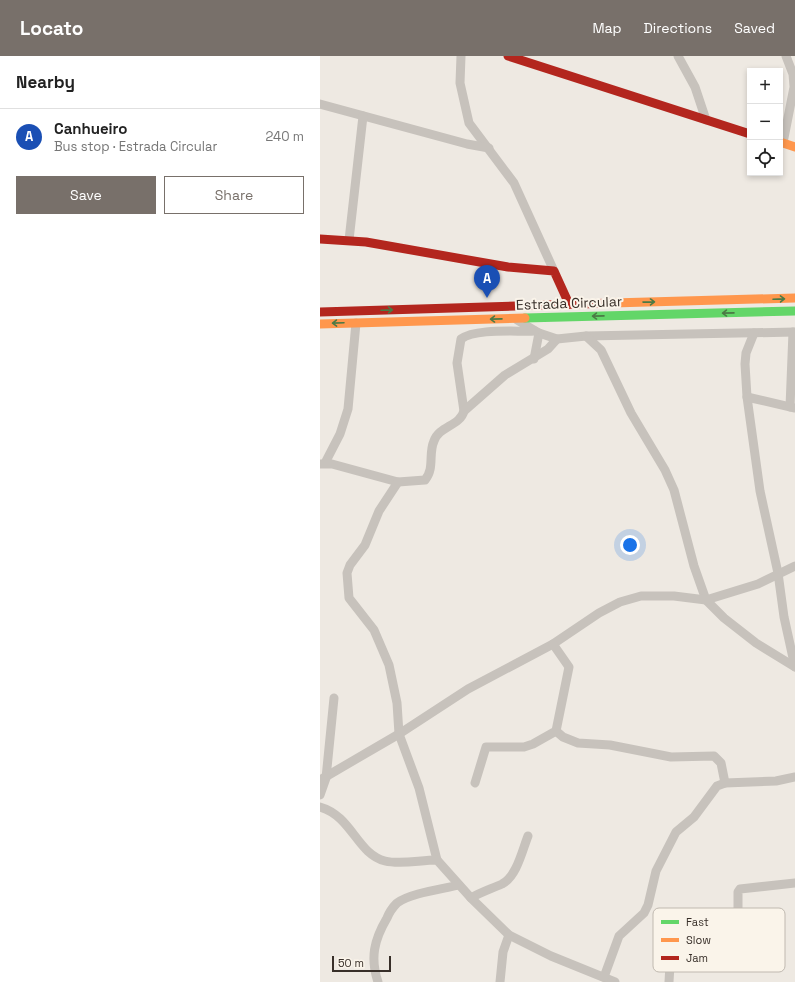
<!DOCTYPE html>
<meta charset="utf-8">
<style>
body{margin:0;font-family:"Space Grotesk",sans-serif;background:#f6f6f6;color:#222}
.controls{position:absolute;right:12px;top:12px;display:grid;overflow:hidden;border-radius:0px;box-shadow:0 2px 6px #0003}
.controls button{width:36px;height:36px;display:grid;place-items:center;padding:0;border:0;border-bottom:1px solid #e0e0e0;background:#fff;color:#222;font:20px sans-serif}
.scale{position:absolute;left:12px;bottom:10px;width:59px;box-sizing:border-box;padding-left:4px;border:2px solid #382f29;border-top:0;font-size:11px;line-height:14px;white-space:nowrap;color:#382f29;-webkit-text-stroke:3px #faf4ea;paint-order:stroke}
.you{position:absolute;left:310px;top:489px;width:14px;height:14px;margin:-10px;border:3px solid #fff;border-radius:50%;background:#1a73e8;box-shadow:0 0 0 6px #1a73e833}
.badge{display:grid;place-items:center;width:26px;height:26px;border-radius:50%;background:#78706a;color:#fff;font-size:13px;font-weight:700}
.pin{position:absolute;translate:-50% -33px;filter:drop-shadow(0 1px 2px #0008)}
.pin::after{content:'';position:absolute;top:21px;width:14px;height:12px;background:inherit;clip-path:polygon(0 0,100% 0,50% 100%)}
.list{margin:0;padding:0;list-style:none}
h2{display:flex;justify-content:space-between;align-items:center;height:52px;margin:0;padding:0 16px;font-size:17px}
h2 small{font-size:13px;font-weight:400;color:#767676}
.list li{display:grid;grid-template-columns:26px 1fr auto;gap:12px;align-items:center;box-sizing:border-box;height:56px;padding:0 16px;border-top:1px solid #e0e0e0}
.list b{display:block;font-size:15px;white-space:nowrap}
.list p{margin:0;font-size:13px;white-space:nowrap;color:#767676}
.list em{font-size:13px;font-style:normal;color:#767676}
.actions{display:flex;gap:8px;padding:12px 16px}
.actions a{flex:1;padding:9px 0;border:1px solid #78706a;border-radius:0px;text-align:center;font-size:14px;color:#78706a}
.actions .main{background:#78706a;color:#fff}
.icon{flex:none;width:22px;height:22px;fill:none;stroke:currentColor;stroke-width:2;stroke-linecap:round;stroke-linejoin:round}
.map{position:relative;flex:none;width:475px;height:926px;overflow:hidden}
header{display:flex;align-items:center;gap:24px;box-sizing:border-box;height:56px;padding:0 20px;background:#78706a;color:#fff}
header strong{font-size:19px}
nav{display:flex;gap:22px;margin-inline-start:auto;font-size:14px}
main{display:flex}
aside{flex:1;background:#fff}
.map>svg:first-child{display:block}
</style>
<header>
<strong>Locato</strong>
<nav><a>Map</a><a>Directions</a><a>Saved</a></nav>
</header>
<main>
<aside>
<h2>Nearby<small></small></h2>
<ul class="list">
<li><span class="badge" style="background:#1a4fb4">A</span><div><b>Canhueiro</b><p>Bus stop · Estrada Circular</p></div><em>240 m</em></li>
</ul>
<div class="actions"><a class="main">Save</a><a>Share</a></div>
</aside>
<div class="map">
<svg width="475" height="926" viewBox="0 0 475 926">
<rect width="100%" height="100%" fill="#eee9e2"/>
<g fill="none" stroke-linecap="round" stroke-linejoin="round">
<g stroke="#c7c2bc" stroke-width="9">
<polyline points="141,0 140,27 149,67 194,127 234,215"/>
<polyline points="358,0 375,31 386,64"/>
<polyline points="0,48 147,88 169,92"/>
<polyline points="463,87 474,31 473,18 466,0"/>
<polyline points="29,184 43,60"/>
<polyline points="197,264 219,277 237,283 266,280 475,276"/>
<polyline points="434,277 426,297 425,308 427,341 440,435 458,517 464,561 475,611"/>
<polyline points="266,280 281,294 311,357 345,414 354,434 374,510 386,544 404,562 436,587 475,611"/>
<polyline points="214,303 219,277"/>
<polyline points="427,341 475,352"/>
<polyline points="470,351 473,276"/>
<path d="M144 355 137 307 141 283C156 272 196 276 215 275"/>
<polyline points="5,407 20,378 28,353 36,267"/>
<path d="M0 408H12L78 426 105 424C115 412 108 398 114 385 119 370 140 370 144 355L185 319 228 293 237 283"/>
<polyline points="78,426 59,455 45,489 30,509 27,517 29,542 54,574 69,609 77,647 79,678 99,732 117,804"/>
<polyline points="236,675 243,681 258,687 290,689 351,701 394,700 401,707 405,727"/>
<polyline points="0,724 79,678 148,633 233,588 279,557 300,546 321,540 354,540 386,544 438,528 475,510"/>
<polyline points="155,727 166,691 204,691 213,688 236,675 249,611 233,588"/>
<polyline points="0,739 6,722 14,642"/>
<path d="M0 751C32 760 37 798 65 805 81 809 100 804 117 804L151 842 189 879 231 900 295 926"/>
<path d="M151 842C161 836 171 833 182 828 197 820 202 795 208 780"/>
<polyline points="284,921 299,880 324,857 328,849 336,815 356,776 374,761 397,730 405,727 456,725 475,721"/>
<path d="M58 926C50 902 54 884 67 862 69 857 73 851 77 847 90 837 123 833 139 829"/>
<polyline points="180,926 183,896 189,879"/>
<path d="M349 926C350 910 350 892 359 879L367 878 409 882 416 881 418 876V836L420 833 475 827"/>
</g>
<polyline stroke="#63d668" stroke-width="9" points="205,262 475,255"/>
<g stroke="#ff974d" stroke-width="9">
<polyline points="460,86 475,91"/>
<polyline points="292,247 475,242"/>
<polyline points="0,268 205,262"/>
</g>
<g stroke="#b3261e" stroke-width="9">
<polyline points="188,0 430,78"/>
<polyline points="0,183 46,186 188,211 234,215 249,248"/>
<polyline points="0,256 292,247"/>
</g>
</g>
<defs><path id="oneway-shaft" d="M-6 0H5M1.5-3L5.5 0L1.5 3" fill="none" stroke-width="1.6" stroke-linecap="round" stroke-linejoin="round"/></defs>
<g stroke="#4b7a45">
<use href="#oneway-shaft" transform="translate(459 243) rotate(-2)"/>
<use href="#oneway-shaft" transform="translate(329 246) rotate(-1)"/>
<use href="#oneway-shaft" transform="translate(67 254) rotate(-2)"/>
<use href="#oneway-shaft" transform="translate(408 257) rotate(179)"/>
<use href="#oneway-shaft" transform="translate(278 260) rotate(179)"/>
<use href="#oneway-shaft" transform="translate(176 263) rotate(179)"/>
<use href="#oneway-shaft" transform="translate(18 267) rotate(178)"/>
</g>
<g text-anchor="middle" stroke-width="4" stroke-linejoin="round" paint-order="stroke">
<g font-size="14" fill="#382f29" stroke="#faf4ea">
<text transform="translate(249 247) rotate(-2)" y="5">Estrada Circular</text>
</g>
</g>
<rect x="333" y="852" width="132" height="64" rx="6" fill="#faf4ea" stroke="#c0b9b0" stroke-width="1"/>
<rect x="341" y="864" width="18" height="4" fill="#63d668"/>
<rect x="341" y="882" width="18" height="4" fill="#ff974d"/>
<rect x="341" y="900" width="18" height="4" fill="#b3261e"/>
<g font-size="11" fill="#382f29">
<text x="366" y="870">Fast</text>
<text x="366" y="888">Slow</text>
<text x="366" y="906">Jam</text>
</g>
</svg>
<div class="controls">
<button>+</button>
<button>−</button>
<button><svg class="icon" aria-label="locate" viewBox="0 0 24 24"><circle cx="12" cy="12" r="6"/><path d="M12 2v4M12 18v4M2 12h4M18 12h4"/></svg></button>
</div>
<div class="scale">50 m</div>
<div class="you"></div>
<div class="pin badge" style="left:167px;top:242px;background:#1a4fb4">A</div>
</div>
</main>
